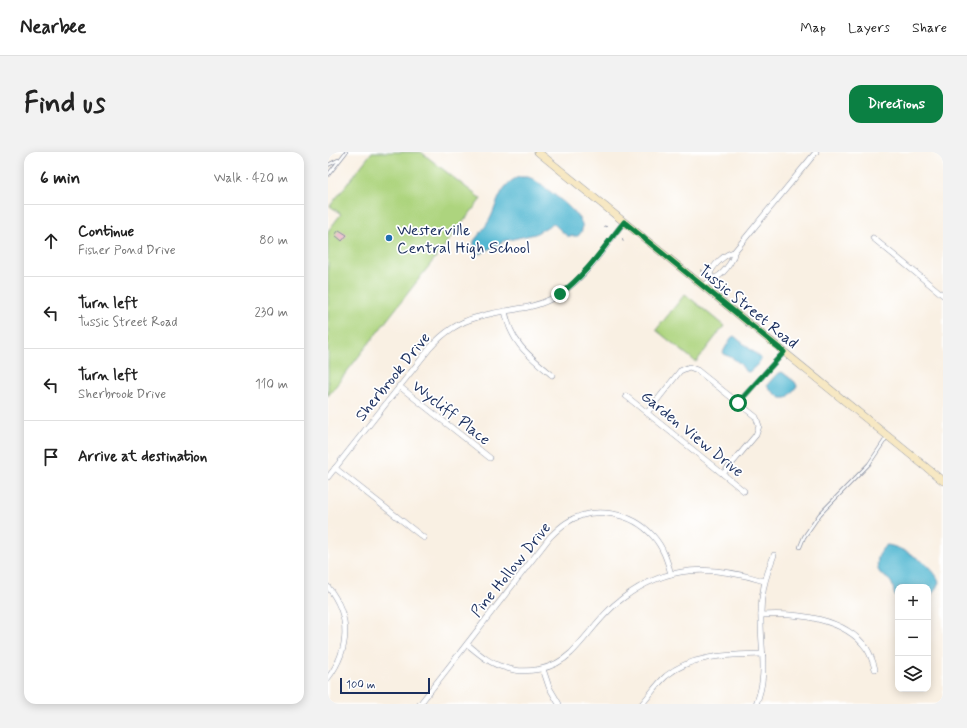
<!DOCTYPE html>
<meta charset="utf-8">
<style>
body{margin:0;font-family:Mynerve,sans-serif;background:#f2f2f2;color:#222}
.controls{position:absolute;right:12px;bottom:12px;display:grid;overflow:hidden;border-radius:8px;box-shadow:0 2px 10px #0003}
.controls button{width:36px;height:36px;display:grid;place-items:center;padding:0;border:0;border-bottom:1px solid #e0e0e0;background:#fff;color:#222;font:20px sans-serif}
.scale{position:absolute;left:12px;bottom:10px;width:90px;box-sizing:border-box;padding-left:4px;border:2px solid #1b2f5e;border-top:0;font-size:11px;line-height:14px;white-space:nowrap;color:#1b2f5e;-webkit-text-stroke:3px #fff;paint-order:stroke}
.stop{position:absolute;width:12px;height:12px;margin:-9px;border:3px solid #0b8043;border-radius:50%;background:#fff}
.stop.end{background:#0b8043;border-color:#fff;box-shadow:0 1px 4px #0008}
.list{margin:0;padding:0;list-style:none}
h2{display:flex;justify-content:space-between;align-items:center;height:52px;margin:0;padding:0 16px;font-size:17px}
h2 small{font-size:13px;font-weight:400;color:#767676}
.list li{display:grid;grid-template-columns:26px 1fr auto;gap:12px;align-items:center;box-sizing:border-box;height:72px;padding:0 16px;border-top:1px solid #e0e0e0}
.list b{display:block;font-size:15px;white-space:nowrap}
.list p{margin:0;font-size:13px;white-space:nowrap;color:#767676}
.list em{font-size:13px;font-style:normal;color:#767676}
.icon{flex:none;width:22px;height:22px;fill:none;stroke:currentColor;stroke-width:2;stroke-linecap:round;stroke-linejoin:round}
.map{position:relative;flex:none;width:615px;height:552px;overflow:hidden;border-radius:12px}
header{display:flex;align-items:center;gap:24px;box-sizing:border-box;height:56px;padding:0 20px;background:#fff;border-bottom:1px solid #e0e0e0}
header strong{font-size:19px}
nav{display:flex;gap:22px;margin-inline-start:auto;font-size:14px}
.intro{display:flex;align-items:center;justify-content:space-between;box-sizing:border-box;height:96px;padding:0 24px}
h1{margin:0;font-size:28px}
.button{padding:10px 18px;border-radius:12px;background:#0b8043;color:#fff;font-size:14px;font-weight:700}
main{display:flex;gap:24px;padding:0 24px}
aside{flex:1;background:#fff;border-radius:12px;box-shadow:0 2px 10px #0003}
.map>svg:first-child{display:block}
</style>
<header>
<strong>Nearbee</strong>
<nav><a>Map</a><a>Layers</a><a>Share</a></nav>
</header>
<div class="intro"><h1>Find us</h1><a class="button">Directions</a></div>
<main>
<aside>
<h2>6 min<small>Walk · 420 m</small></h2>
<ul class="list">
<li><svg class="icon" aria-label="ahead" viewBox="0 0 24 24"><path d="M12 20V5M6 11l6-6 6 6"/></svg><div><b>Continue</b><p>Fisher Pond Drive</p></div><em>80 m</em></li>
<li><svg class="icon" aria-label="left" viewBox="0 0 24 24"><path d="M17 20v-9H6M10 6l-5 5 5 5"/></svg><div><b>Turn left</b><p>Tussic Street Road</p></div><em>230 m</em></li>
<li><svg class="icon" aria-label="left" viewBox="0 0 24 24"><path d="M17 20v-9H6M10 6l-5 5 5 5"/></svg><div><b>Turn left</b><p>Sherbrook Drive</p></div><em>110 m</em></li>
<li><svg class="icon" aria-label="arrive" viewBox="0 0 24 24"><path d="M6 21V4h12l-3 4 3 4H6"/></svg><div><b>Arrive at destination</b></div></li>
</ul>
</aside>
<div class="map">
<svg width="615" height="552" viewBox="0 0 615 552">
<rect width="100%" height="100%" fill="#fff"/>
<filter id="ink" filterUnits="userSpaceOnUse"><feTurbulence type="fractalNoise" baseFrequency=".025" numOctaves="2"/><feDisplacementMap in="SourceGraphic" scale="8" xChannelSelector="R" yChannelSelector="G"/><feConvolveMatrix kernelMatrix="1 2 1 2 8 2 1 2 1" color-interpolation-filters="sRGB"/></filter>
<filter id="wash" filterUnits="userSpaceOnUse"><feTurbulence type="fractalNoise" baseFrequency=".012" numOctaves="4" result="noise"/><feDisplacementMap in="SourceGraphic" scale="16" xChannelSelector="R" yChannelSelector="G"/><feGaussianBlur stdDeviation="0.9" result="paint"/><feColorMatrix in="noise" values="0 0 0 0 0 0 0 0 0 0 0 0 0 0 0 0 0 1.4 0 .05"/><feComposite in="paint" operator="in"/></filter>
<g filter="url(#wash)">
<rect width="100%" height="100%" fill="#f9f0e3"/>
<g fill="#add47e" stroke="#64826e">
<polygon points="44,0 93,0 153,47 0,244 0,79 13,62 2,54"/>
<polygon points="357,142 396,174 368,210 328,178"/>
</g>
<g fill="#53b8d2" stroke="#377498">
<path d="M191 25H200L205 27C218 37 246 55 253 70 256 75 254 80 250 84H239L226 72H224L207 82 176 89 152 102 146 94V89C151 82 158 75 162 67 170 51 172 32 191 25Z"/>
<path d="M406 184 433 206 430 212 421 220 417 219C413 211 405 205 397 203L395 200 403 186Z"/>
<polygon points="454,220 467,230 469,234 459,246 453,246 441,237 439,233 449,222"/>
<path d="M559 393C575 395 607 414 611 430L608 437 600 447V435H570V445L567 444C565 440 566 436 564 432 562 427 556 425 552 421 546 413 551 397 559 393Z"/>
</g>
<g id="blocks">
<polygon fill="#e7abbf" points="11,78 19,83 14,89 7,83"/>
</g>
</g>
<g filter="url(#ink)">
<use href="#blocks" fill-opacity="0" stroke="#8a90a0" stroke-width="1"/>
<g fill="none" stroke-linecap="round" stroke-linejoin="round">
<defs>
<g id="service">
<polyline points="0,13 10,8"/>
<polyline points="0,23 18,0"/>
<polyline points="472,395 476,385 492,362 541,312 559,285"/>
</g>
<g id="minor">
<polyline points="545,86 615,143"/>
<path d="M384 126 382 122C385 113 397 102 406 100L488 0"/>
<path d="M376 135 384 126C393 127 406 108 406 100"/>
<path d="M177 159C183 191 200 203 224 223"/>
<polyline points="71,234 162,306"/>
<polyline points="298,244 416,339"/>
<polyline points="410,251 456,200"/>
<polyline points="319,261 352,219 361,215 369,218 428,265 431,274 428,283 395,322"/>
<polyline points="7,316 96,386"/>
<path d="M0 325 102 196C115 181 130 170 150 165 174 157 200 159 223 147 255 131 275 97 296 70"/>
<path d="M0 435C23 464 22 497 0 526"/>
<path d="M433 463C467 461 517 465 539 497 543 503 545 510 547 517"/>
<path d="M139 492C150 501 161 511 175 515 198 523 225 518 243 501 261 483 274 461 295 446 340 412 384 413 436 429"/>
<polyline points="215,517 221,535 231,552"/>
<path d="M92 552 222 385C227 380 232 375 238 371 264 353 304 360 325 384 335 395 339 408 343 422"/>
<path d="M314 552C322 543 329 532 338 524 364 502 403 503 435 502"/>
<path d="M428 552C440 524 433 499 433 469 432 444 437 426 446 403"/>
</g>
<polyline id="secondary" points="210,0 615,329"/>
</defs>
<use href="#service" stroke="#8a90a0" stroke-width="4"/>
<use href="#minor" stroke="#8a90a0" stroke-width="6"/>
<use href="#secondary" stroke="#8a90a0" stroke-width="8"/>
<g stroke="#8a90a0" stroke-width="1" stroke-dasharray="3 3" stroke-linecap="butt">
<polyline points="276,74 280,75"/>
<polyline points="294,87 296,91"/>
<polyline points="373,120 373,117"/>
<polyline points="393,137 395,136"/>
</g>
<use href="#service" stroke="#fff" stroke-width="2.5"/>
<use href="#minor" stroke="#fff" stroke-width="5"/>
<use href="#secondary" stroke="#f7e8c3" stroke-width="7"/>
</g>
</g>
<g fill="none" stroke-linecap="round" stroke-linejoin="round" filter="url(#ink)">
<path stroke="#0b8043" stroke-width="5" d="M232 142C258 123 276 95 296 70L456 200 410 251"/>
</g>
<circle fill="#1f6fb2" stroke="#fff" stroke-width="1.5" cx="61" cy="86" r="4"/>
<g text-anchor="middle" stroke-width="3.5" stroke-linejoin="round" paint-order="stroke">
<g font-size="16" fill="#1b2f5e" stroke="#fff" text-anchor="start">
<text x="69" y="83">Westerville<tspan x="69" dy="18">Central High School</tspan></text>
</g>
<g font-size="16" fill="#1b2f5e" stroke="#fff">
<text transform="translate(421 154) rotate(39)" y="6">Tussic Street Road</text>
<text transform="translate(64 224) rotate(-51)" y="6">Sherbrook Drive</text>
<text transform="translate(124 260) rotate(38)" y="6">Wycliff Place</text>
<text transform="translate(365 281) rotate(39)" y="6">Garden View Drive</text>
<text transform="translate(182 417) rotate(-51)" y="6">Pine Hollow Drive</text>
</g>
</g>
</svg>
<div class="controls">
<button>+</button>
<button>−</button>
<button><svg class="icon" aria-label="layers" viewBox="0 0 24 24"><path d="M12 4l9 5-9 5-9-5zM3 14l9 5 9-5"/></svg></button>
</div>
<div class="scale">100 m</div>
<div class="stop" style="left:410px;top:251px"></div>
<div class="stop end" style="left:232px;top:142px"></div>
</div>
</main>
